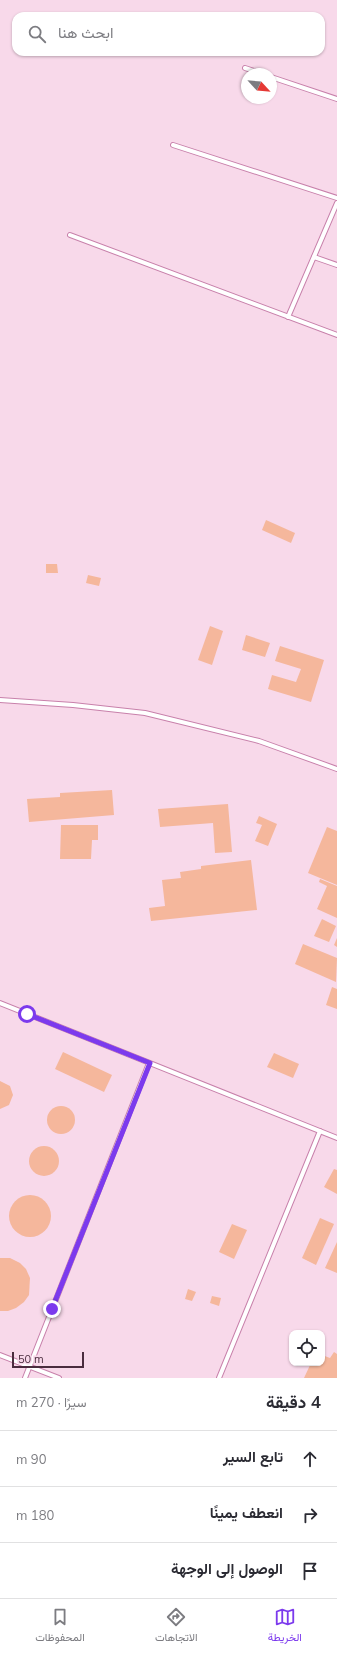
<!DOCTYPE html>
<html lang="ar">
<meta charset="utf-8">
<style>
body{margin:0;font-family:Mulish,Vazirmatn,sans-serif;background:#f7f7f7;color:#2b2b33;direction:rtl}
.controls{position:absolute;right:12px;bottom:12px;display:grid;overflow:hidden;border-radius:8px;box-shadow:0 1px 3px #0004}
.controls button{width:36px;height:36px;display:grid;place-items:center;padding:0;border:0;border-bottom:1px solid #e1e1e2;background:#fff;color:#2b2b33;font:20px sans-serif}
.compass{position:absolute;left:241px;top:68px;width:36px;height:36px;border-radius:50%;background:#fff;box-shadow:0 1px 3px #0004;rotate:116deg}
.scale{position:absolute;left:12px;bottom:10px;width:72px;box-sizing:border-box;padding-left:4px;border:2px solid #4a2c3e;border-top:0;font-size:11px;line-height:14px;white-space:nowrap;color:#4a2c3e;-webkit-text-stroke:3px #f8d9ea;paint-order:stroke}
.stop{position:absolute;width:12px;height:12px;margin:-9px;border:3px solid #7c3aed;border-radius:50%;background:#fff}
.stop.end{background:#7c3aed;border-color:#fff;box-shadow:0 1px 4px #0008}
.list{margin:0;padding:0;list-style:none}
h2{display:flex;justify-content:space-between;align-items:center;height:52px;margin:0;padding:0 16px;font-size:17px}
h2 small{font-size:13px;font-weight:400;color:#7c7c81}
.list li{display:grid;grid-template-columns:26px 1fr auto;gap:12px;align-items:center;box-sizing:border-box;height:56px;padding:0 16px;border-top:1px solid #e1e1e2}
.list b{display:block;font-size:15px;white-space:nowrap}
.list em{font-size:13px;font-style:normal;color:#7c7c81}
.icon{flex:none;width:22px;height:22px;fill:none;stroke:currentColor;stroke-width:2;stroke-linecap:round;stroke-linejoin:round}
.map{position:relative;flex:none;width:337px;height:1378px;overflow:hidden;direction:ltr}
.search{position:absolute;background:#fff;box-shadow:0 1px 3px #0004;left:12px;right:12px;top:12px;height:44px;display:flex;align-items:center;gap:10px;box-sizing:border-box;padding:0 14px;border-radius:12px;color:#7c7c81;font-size:15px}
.sheet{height:220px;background:#fff}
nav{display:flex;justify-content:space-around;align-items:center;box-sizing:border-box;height:56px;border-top:1px solid #e1e1e2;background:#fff;font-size:11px;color:#7c7c81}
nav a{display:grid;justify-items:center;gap:2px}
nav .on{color:#7c3aed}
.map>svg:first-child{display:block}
</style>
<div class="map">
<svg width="337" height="1378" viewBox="0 0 337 1378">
<rect width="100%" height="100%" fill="#f8d9ea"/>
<g fill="#f5b79c">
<polygon points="266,520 295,533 291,543 262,530"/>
<polygon points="46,564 57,564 58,573 46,573"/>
<polygon points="88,575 101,578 99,586 86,583"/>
<polygon points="210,626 223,631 212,665 198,660"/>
<polygon points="246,635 270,643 265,657 242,650"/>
<polygon points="280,646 324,660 311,702 268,689 272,675 296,682 301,669 275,661"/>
<polygon points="112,790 114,815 29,822 27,799 60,797 60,793"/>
<polygon points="228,804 232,852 215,853 213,823 160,827 158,809"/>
<polygon points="259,816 277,824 268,846 255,841 262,825 256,823"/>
<polygon points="61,825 98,825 98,840 92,840 91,859 60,859"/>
<polygon points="327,827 337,831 337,885 308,873"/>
<polygon points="251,860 257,910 151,921 149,908 165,906 162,880 181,878 180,872 201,869 201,866"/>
<polygon points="320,879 337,886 337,918 317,909 327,886 319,882"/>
<polygon points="322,919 336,926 329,942 314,936"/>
<polygon points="337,938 337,947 334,945"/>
<polygon points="303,944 337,958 336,982 295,964"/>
<polygon points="332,987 337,989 337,1009 326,1005"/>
<polygon points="63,1052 112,1075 104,1092 55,1069"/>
<polygon points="274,1053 299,1064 293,1078 267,1067"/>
<polygon points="0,1081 10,1086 13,1095 9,1105 0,1109"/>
<circle cx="61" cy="1120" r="14"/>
<circle cx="44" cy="1161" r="15"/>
<polygon points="334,1169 337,1170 337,1194 324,1187"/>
<circle cx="30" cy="1216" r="21"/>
<polygon points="320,1218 334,1224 316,1265 302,1258"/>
<polygon points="232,1224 247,1230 234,1259 219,1252"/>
<polygon points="337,1242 337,1273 325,1268"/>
<polygon points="0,1258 10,1258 20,1263 26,1269 30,1278 29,1295 24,1302 16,1308 8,1311 0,1311"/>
<polygon points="188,1289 196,1292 192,1301 185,1299"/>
<polygon points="212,1296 221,1298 219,1306 210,1303"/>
<polygon points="334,1352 337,1354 337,1378 304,1378 311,1363 322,1363 322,1355 330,1358"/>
</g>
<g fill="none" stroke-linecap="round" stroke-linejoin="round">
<defs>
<g id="service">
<polyline points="245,68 263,74"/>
<polyline points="271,77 337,99"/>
<polyline points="173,145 337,198"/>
<polyline points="70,235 337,335"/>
<polyline points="314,257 337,265"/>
<polyline points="288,317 337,203"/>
<polyline points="0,700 73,705 145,713 259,741 337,769"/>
<polyline points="0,1003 337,1138"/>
<polyline points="0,1355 59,1378"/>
<polyline points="25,1378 149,1063"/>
<polyline points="219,1378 320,1131"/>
</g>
</defs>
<use href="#service" stroke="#c881ab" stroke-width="6"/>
<use href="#service" stroke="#fff" stroke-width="4"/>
</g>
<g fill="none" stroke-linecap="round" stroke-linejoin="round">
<polyline stroke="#7c3aed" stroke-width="5" points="27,1014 150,1063 52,1309"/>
</g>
</svg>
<div class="controls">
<button><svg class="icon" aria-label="locate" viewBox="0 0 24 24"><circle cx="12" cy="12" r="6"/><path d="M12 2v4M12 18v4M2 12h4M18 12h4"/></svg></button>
</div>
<svg class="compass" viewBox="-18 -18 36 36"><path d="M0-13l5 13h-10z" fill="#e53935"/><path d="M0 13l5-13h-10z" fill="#7c7c81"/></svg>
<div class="scale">50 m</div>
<div class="stop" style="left:27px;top:1014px"></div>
<div class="stop end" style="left:52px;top:1309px"></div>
<div class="search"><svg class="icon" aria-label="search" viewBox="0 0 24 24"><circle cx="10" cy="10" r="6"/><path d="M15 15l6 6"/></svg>ابحث هنا</div>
</div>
<section class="sheet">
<h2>4 دقيقة<small>سيرًا · 270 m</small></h2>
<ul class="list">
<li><svg class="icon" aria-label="ahead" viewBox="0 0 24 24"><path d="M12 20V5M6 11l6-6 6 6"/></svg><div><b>تابع السير</b></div><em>90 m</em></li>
<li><svg class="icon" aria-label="right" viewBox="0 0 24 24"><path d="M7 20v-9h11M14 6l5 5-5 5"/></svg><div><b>انعطف يمينًا</b></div><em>180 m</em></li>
<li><svg class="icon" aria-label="arrive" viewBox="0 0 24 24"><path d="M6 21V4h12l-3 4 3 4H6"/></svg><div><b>الوصول إلى الوجهة</b></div></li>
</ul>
</section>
<nav>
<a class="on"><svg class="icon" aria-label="map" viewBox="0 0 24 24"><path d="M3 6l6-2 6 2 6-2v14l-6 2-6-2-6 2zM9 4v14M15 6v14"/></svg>الخريطة</a>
<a><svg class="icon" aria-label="directions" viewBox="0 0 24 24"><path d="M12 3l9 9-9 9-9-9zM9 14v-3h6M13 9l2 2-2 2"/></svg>الاتجاهات</a>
<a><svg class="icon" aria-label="saved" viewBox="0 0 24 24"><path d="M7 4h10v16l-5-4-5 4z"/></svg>المحفوظات</a>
</nav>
